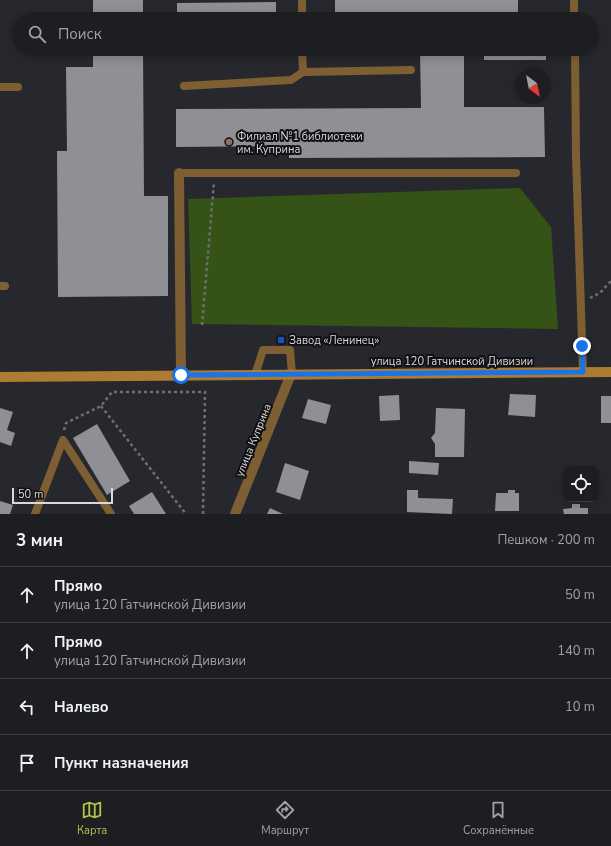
<!DOCTYPE html>
<html lang="ru">
<meta charset="utf-8">
<style>
body{margin:0;font-family:"Nunito Sans",sans-serif;background:#25272a;color:#f1f3f6}
.controls{position:absolute;right:12px;bottom:12px;display:grid;overflow:hidden;border-radius:8px;box-shadow:0 2px 10px #0003}
.controls button{width:36px;height:36px;display:grid;place-items:center;padding:0;border:0;border-bottom:1px solid #3b3c40;background:#1d1e22;color:#f1f3f6;font:20px sans-serif}
.compass{position:absolute;left:515px;top:68px;width:36px;height:36px;border-radius:50%;background:#1d1e22;box-shadow:0 2px 10px #0003;rotate:148deg}
.scale{position:absolute;left:12px;bottom:10px;width:101px;box-sizing:border-box;padding-left:4px;border:2px solid #dadade;border-top:0;font-size:11px;line-height:14px;white-space:nowrap;color:#dadade;-webkit-text-stroke:3px #111113;paint-order:stroke}
.stop{position:absolute;width:12px;height:12px;margin:-9px;border:3px solid #1a73e8;border-radius:50%;background:#fff}
.stop.end{background:#1a73e8;border-color:#fff;box-shadow:0 1px 4px #0008}
.list{margin:0;padding:0;list-style:none}
h2{display:flex;justify-content:space-between;align-items:center;height:52px;margin:0;padding:0 16px;font-size:17px}
h2 small{font-size:13px;font-weight:400;color:#a0a2a5}
.list li{display:grid;grid-template-columns:26px 1fr auto;gap:12px;align-items:center;box-sizing:border-box;height:56px;padding:0 16px;border-top:1px solid #3b3c40}
.list b{display:block;font-size:15px;white-space:nowrap}
.list p{margin:0;font-size:13px;white-space:nowrap;color:#a0a2a5}
.list em{font-size:13px;font-style:normal;color:#a0a2a5}
.icon{flex:none;width:22px;height:22px;fill:none;stroke:currentColor;stroke-width:2;stroke-linecap:round;stroke-linejoin:round}
.map{position:relative;flex:none;width:611px;height:514px;overflow:hidden}
.search{position:absolute;background:#1d1e22;box-shadow:0 2px 10px #0003;left:12px;right:12px;top:12px;height:44px;display:flex;align-items:center;gap:10px;box-sizing:border-box;padding:0 14px;border-radius:22px;color:#a0a2a5;font-size:15px}
.sheet{height:276px;background:#1d1e22}
nav{display:flex;justify-content:space-around;align-items:center;box-sizing:border-box;height:56px;border-top:1px solid #3b3c40;background:#1d1e22;font-size:11px;color:#a0a2a5}
nav a{display:grid;justify-items:center;gap:2px}
nav .on{color:#b4c24a}
.map>svg:first-child{display:block}
</style>
<div class="map">
<svg width="611" height="514" viewBox="0 0 611 514">
<rect width="100%" height="100%" fill="#27282d"/>
<polygon fill="#355217" points="520,188 551,227 558,329 192,324 188,199"/>
<g fill="#8f8f96">
<rect x="93" y="0" width="50" height="19"/>
<rect x="335" y="0" width="183" height="19"/>
<polygon points="276,2 276,19 177,19 177,3"/>
<polygon points="93,49 143,49 144,196 168,196 168,296 58,297 57,151 67,151 66,67 93,67"/>
<polygon points="177,49 276,49 276,52 177,53"/>
<polygon points="420,49 464,49 464,107 544,107 545,157 289,158 289,146 176,147 176,109 421,108"/>
<rect x="484" y="49" width="62" height="11"/>
<polygon points="510,394 536,395 535,417 508,415"/>
<polygon points="399,395 400,420 380,421 379,396"/>
<rect x="601" y="396" width="10" height="27"/>
<polygon points="308,399 331,405 326,424 302,418"/>
<polygon points="0,408 13,412 7,430 15,433 11,446 0,442"/>
<polygon points="436,408 465,409 464,457 435,457 435,444 431,438 435,433"/>
<polygon points="97,424 130,481 107,495 73,438"/>
<polygon points="409,461 439,463 438,475 409,473"/>
<polygon points="285,463 309,471 300,500 276,492"/>
<polygon points="407,490 418,490 418,498 453,499 452,514 407,512"/>
<polygon points="508,490 515,490 515,493 519,493 519,511 495,511 496,493 508,493"/>
<polygon points="152,492 166,514 134,514 129,506"/>
<polygon points="0,501 13,505 10,514 0,514"/>
<polygon points="572,504 580,504 580,508 588,508 588,514 564,514 563,509 572,508"/>
<polygon points="270,508 283,514 267,514"/>
</g>
<g fill="none" stroke-linecap="round" stroke-linejoin="round">
<g stroke="#6e6f74" stroke-width="2.5" stroke-dasharray="3 3" stroke-linecap="butt">
<polyline points="590,298 600,293 611,281"/>
<polyline points="202,325 214,182"/>
<polyline points="101,406 186,514"/>
<polyline points="64,430 66,423 101,406 112,392 205,392 203,514"/>
</g>
<g stroke="#7e5f33" stroke-width="8">
<polyline points="302,0 302,19"/>
<polyline points="574,0 574,19"/>
<polyline points="302,49 303,72"/>
<polyline points="575,49 576,156 583,372"/>
<polyline points="184,86 291,80 303,72 411,70"/>
<polyline points="0,87 18,87"/>
<polyline points="179,173 516,173"/>
<polyline points="0,286 5,286"/>
<polyline points="255,375 263,350 290,350 292,374"/>
<polyline points="35,514 63,440 111,514"/>
</g>
<polyline stroke="#7e5f33" stroke-width="10" points="179,173 181,375"/>
<polyline stroke="#7e5f33" stroke-width="10" points="235,514 291,374"/>
<polyline stroke="#ae7c30" stroke-width="10" points="0,377 611,372"/>
</g>
<g fill="none" stroke-linecap="round" stroke-linejoin="round">
<polyline stroke="#1a73e8" stroke-width="5" points="181,375 583,372 582,346"/>
</g>
<circle fill="#8d6e63" stroke="#111113" stroke-width="1.5" cx="229" cy="142" r="4"/>
<rect fill="#1a4fb4" stroke="#111113" stroke-width="1.5" x="277" y="336" width="8" height="8" rx="2"/>
<g text-anchor="middle" stroke-width="4" stroke-linejoin="round" paint-order="stroke">
<g font-size="11" fill="#dadade" stroke="#111113" text-anchor="start">
<text x="237" y="140">Филиал №1 библиотеки<tspan x="237" dy="13">им. Куприна</tspan></text>
<text x="289" y="344">Завод «Ленинец»</text>
</g>
<g font-size="11" fill="#dadade" stroke="#111113">
<text x="452" y="365">улица 120 Гатчинской Дивизии</text>
<text transform="translate(253 440) rotate(-68)" y="4">улица Куприна</text>
</g>
</g>
</svg>
<div class="controls">
<button><svg class="icon" aria-label="locate" viewBox="0 0 24 24"><circle cx="12" cy="12" r="6"/><path d="M12 2v4M12 18v4M2 12h4M18 12h4"/></svg></button>
</div>
<svg class="compass" viewBox="-18 -18 36 36"><path d="M0-13l5 13h-10z" fill="#e53935"/><path d="M0 13l5-13h-10z" fill="#a0a2a5"/></svg>
<div class="scale">50 m</div>
<div class="stop" style="left:181px;top:375px"></div>
<div class="stop end" style="left:582px;top:346px"></div>
<div class="search"><svg class="icon" aria-label="search" viewBox="0 0 24 24"><circle cx="10" cy="10" r="6"/><path d="M15 15l6 6"/></svg>Поиск</div>
</div>
<section class="sheet">
<h2>3 мин<small>Пешком · 200 m</small></h2>
<ul class="list">
<li><svg class="icon" aria-label="ahead" viewBox="0 0 24 24"><path d="M12 20V5M6 11l6-6 6 6"/></svg><div><b>Прямо</b><p>улица 120 Гатчинской Дивизии</p></div><em>50 m</em></li>
<li><svg class="icon" aria-label="ahead" viewBox="0 0 24 24"><path d="M12 20V5M6 11l6-6 6 6"/></svg><div><b>Прямо</b><p>улица 120 Гатчинской Дивизии</p></div><em>140 m</em></li>
<li><svg class="icon" aria-label="left" viewBox="0 0 24 24"><path d="M17 20v-9H6M10 6l-5 5 5 5"/></svg><div><b>Налево</b></div><em>10 m</em></li>
<li><svg class="icon" aria-label="arrive" viewBox="0 0 24 24"><path d="M6 21V4h12l-3 4 3 4H6"/></svg><div><b>Пункт назначения</b></div></li>
</ul>
</section>
<nav>
<a class="on"><svg class="icon" aria-label="map" viewBox="0 0 24 24"><path d="M3 6l6-2 6 2 6-2v14l-6 2-6-2-6 2zM9 4v14M15 6v14"/></svg>Карта</a>
<a><svg class="icon" aria-label="directions" viewBox="0 0 24 24"><path d="M12 3l9 9-9 9-9-9zM9 14v-3h6M13 9l2 2-2 2"/></svg>Маршрут</a>
<a><svg class="icon" aria-label="saved" viewBox="0 0 24 24"><path d="M7 4h10v16l-5-4-5 4z"/></svg>Сохранённые</a>
</nav>
